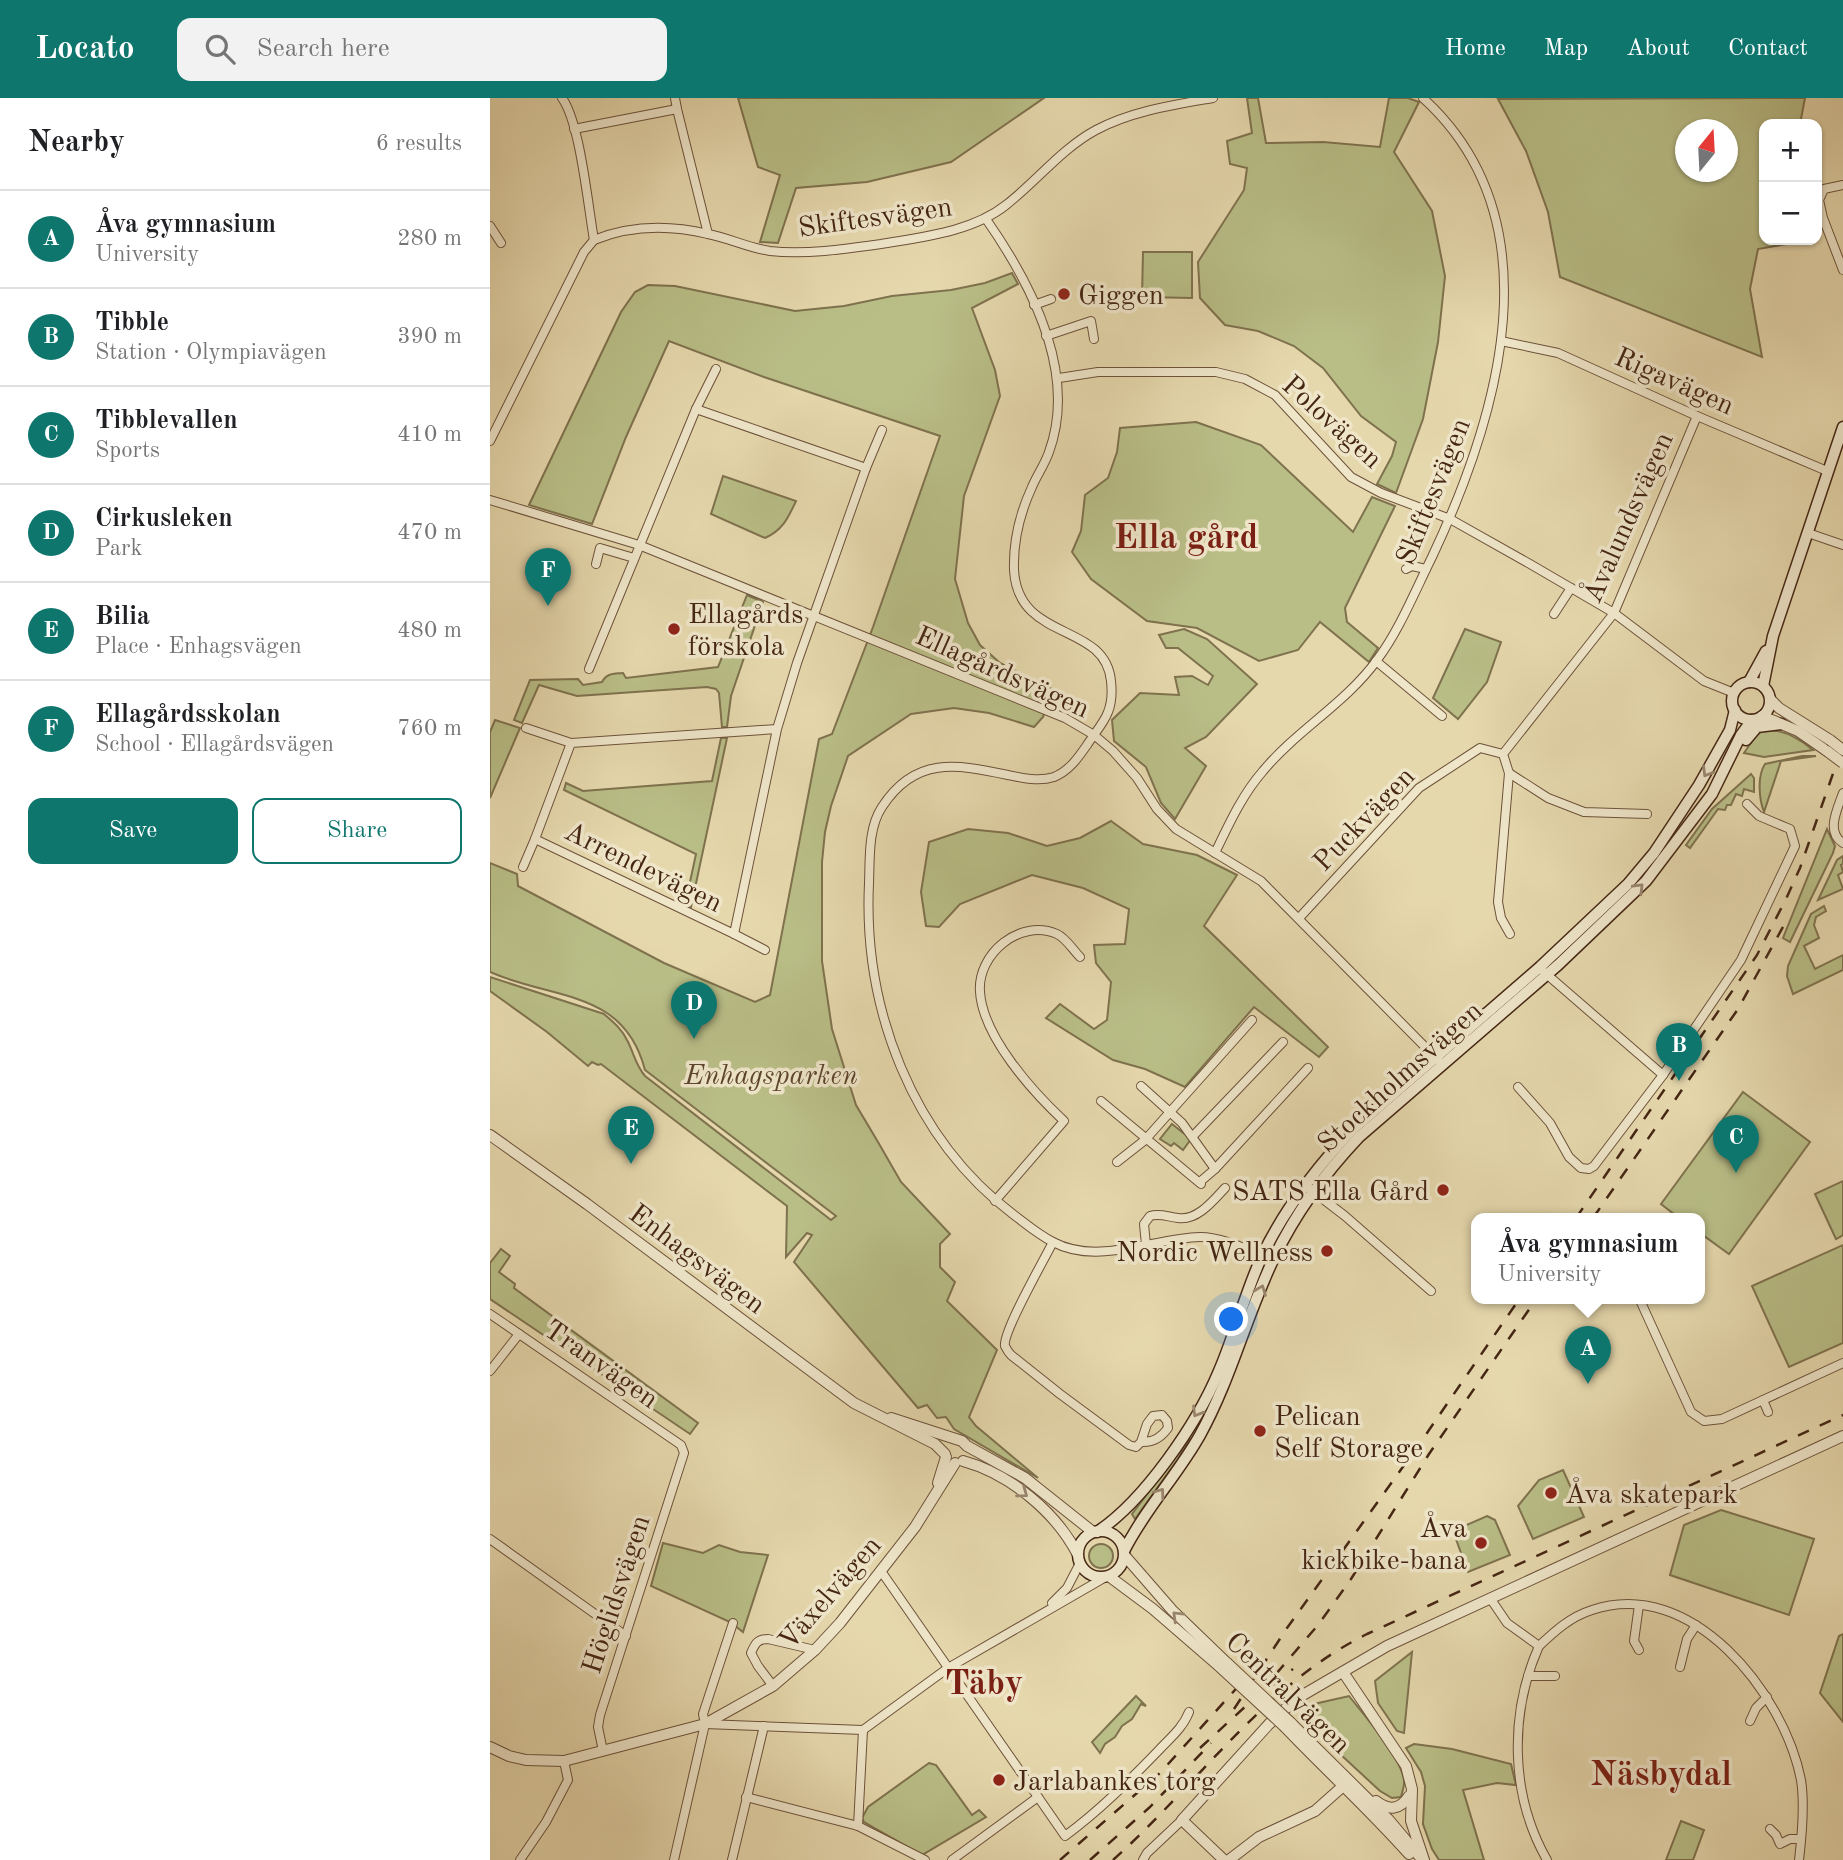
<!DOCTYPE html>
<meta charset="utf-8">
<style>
body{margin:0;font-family:"Old Standard TT",serif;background:#f2f2f2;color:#202124}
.controls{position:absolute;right:21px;top:21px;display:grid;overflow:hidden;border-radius:14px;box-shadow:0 2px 5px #0004}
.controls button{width:63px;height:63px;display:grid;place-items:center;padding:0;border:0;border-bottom:2px solid #e0e0e0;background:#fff;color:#202124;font:35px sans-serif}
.compass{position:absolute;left:1185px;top:21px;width:63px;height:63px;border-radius:50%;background:#fff;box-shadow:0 2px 5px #0004;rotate:18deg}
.you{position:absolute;left:742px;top:1222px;width:24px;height:24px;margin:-18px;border:5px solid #fff;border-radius:50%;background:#1a73e8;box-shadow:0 0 0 10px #1a73e833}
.badge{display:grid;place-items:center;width:46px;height:46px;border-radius:50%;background:#0f766e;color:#fff;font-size:23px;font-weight:700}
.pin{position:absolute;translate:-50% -58px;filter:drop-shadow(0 2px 4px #0008)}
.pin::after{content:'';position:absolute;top:37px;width:24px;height:21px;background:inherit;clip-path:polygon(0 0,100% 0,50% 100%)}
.popup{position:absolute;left:981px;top:1115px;width:234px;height:91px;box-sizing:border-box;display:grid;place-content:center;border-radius:14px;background:#fff;filter:drop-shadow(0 2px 5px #0005);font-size:23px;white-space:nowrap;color:#757577}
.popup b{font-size:26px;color:#202124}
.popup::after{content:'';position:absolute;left:50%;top:100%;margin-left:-14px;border:14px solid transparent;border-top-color:#fff}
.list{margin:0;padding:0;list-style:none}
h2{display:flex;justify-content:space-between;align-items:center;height:91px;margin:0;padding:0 28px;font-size:30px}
h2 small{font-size:23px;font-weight:400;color:#757577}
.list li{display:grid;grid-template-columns:46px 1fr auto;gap:21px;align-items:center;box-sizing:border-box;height:98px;padding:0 28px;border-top:2px solid #e0e0e0}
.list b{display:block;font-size:26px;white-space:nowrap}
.list p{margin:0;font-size:23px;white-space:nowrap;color:#757577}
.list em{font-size:23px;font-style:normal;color:#757577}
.actions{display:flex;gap:14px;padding:21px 28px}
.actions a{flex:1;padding:16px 0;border:2px solid #0f766e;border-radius:14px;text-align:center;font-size:24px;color:#0f766e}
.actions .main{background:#0f766e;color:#fff}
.icon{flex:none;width:38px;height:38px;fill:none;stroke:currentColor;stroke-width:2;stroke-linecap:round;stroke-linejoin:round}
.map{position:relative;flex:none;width:1353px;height:1762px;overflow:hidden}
header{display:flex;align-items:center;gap:42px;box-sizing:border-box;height:98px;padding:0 35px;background:#0f766e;color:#fff}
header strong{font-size:33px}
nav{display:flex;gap:38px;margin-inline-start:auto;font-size:24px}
.search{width:490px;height:63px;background:#f2f2f2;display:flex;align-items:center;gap:18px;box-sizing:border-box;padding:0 24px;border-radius:14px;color:#757577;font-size:26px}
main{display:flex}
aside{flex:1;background:#fff}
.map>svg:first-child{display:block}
</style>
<header>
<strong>Locato</strong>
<div class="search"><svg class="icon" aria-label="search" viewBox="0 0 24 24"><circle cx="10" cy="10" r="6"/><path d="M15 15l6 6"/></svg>Search here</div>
<nav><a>Home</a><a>Map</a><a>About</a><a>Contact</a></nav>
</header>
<main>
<aside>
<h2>Nearby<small>6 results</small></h2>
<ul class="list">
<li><span class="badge">A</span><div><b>Åva gymnasium</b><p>University</p></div><em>280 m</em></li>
<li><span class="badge">B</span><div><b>Tibble</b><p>Station · Olympiavägen</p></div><em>390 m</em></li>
<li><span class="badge">C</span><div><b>Tibblevallen</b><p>Sports</p></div><em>410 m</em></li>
<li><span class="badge">D</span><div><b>Cirkusleken</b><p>Park</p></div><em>470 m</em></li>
<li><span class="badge">E</span><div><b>Bilia</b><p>Place · Enhagsvägen</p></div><em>480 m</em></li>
<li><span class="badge">F</span><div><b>Ellagårdsskolan</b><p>School · Ellagårdsvägen</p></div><em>760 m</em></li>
</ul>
<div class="actions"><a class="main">Save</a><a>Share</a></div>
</aside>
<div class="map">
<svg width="1353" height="1762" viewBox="0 0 1353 1762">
<rect width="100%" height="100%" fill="#e6d8ad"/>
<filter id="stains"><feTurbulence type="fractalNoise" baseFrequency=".00286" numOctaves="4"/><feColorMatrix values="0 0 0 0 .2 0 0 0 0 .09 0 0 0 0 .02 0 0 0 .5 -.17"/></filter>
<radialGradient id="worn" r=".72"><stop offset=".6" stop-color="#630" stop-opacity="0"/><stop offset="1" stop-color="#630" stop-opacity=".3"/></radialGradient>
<g fill="#b9be87" stroke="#7f724e" stroke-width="2" fill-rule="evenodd">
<polygon points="248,0 554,0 461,64 377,84 306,90 288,145 270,144 290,77 268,69"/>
<polygon points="757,0 768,0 776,45 833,44 890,49 899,0 918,0 929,4 904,54 942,113 955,178 948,244 933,321 906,395 887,386 902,358 906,344 871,318 833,270 804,248 768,233 735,227 710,200 708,164 754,92 757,70 740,66 737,43 762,35"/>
<path d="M1315 0 1310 26H1274V142H1319L1268 151 1260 191 1272 259 1070 179 1058 114 1036 53 1008 1ZM1196 32H1238V74H1196Z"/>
<polygon points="653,154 702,154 702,200 652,199"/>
<path d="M522 175 528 186 482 210 505 272 510 298 474 398 465 481 478 525 490 547 510 565 564 592 553 619 544 629 499 615 464 610 421 616 358 658 341 708 335 734 332 764V863L342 931 366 1007 388 1044 411 1084 460 1136 450 1146V1169L465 1184 457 1203 507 1252 479 1319 486 1328 548 1380 464 1331 456 1319 447 1320 437 1307 428 1310 304 1164 322 1137 317 1135 296 1159 297 1108 111 966 108 967 102 964 98 968 57 934 0 893V879L114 916C123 924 132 931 137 942 144 955 145 966 155 978L341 1122 346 1118 155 972C134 891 63 902 0 874V765L27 776 28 788 174 865 265 904 280 897 329 641 342 636 383 529 450 338 274 279 179 243 136 339 102 426 39 407 131 214 145 194 158 187 185 188 305 213 354 208 402 198 461 192 495 185Z"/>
<polygon points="706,324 771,347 863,434 882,399 905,408 855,510 857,524 888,550 879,564 830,524 808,552 769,563 707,530 657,523 601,481 582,454 591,433 595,397 618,380 627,354 630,330"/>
<path d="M233 378 306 403C298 420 293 432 275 440L221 416Z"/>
<path d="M257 497 273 504 241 598 237 629H232L229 595 226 591 217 589 87 598 49 587 32 625 24 622 40 582 88 581 93 587 112 584C117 575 123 576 133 575L136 580 228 569Z"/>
<polygon points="694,531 717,541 767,586 716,639 695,650 716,668 685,721 671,705 656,669 624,643 622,622 650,595 689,597 685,579 702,578 718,587 723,578 688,550 676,550 669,537"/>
<polygon points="975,531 1011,544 997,584 968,621 943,600"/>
<polygon points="5,622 30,630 0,700 0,634"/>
<path d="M1275 632C1292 631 1310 641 1323 652L1274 659 1254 655 1267 636Z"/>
<polygon points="231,640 237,640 201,809 195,807 206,756 74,692 76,685 93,693 222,683"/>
<path d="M1312 658H1326L1291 663 1274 714C1269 701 1267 678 1275 666Z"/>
<polygon points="1261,676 1264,680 1264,694 1254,691 1252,698 1246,696 1241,707 1237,707 1235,712 1228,711 1200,750 1196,747 1222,711"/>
<polygon points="621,723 653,746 707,757 747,777 714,828 838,949 829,959 764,909 695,989 655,971 623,962 556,920 570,906 604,931 617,922 621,884 606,865 604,847 635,846 639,811 593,790 542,777 470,806 449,829 436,828 431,794 439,744 478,731 518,735 557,748 590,740"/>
<polygon points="1337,731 1345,748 1343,755 1300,844 1293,840"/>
<polygon points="1353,758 1353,766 1351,767 1353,774 1348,777 1353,791 1328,802 1347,762"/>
<polygon points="1334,808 1336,813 1326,819 1324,827 1329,840 1314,848 1325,871 1353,857 1353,872 1303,896 1297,878 1298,868 1321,816"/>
<polygon points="1253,994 1320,1044 1239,1156 1210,1135 1210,1120 1189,1120 1171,1106"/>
<polygon points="682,1026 701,1041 693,1052 684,1045 681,1048 670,1041"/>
<polygon points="1353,1083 1353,1137 1346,1141 1325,1096"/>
<polygon points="1353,1147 1353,1245 1299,1269 1262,1188"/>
<polygon points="11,1151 20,1158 9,1174 25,1186 24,1190 208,1325 200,1336 0,1201 0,1165"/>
<polygon points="700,1340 688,1361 645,1421 642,1416"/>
<polygon points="1073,1372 1094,1419 1043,1441 1028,1408 1049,1382"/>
<polygon points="1231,1412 1324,1441 1299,1517 1180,1477 1194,1427"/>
<polygon points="997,1418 1005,1422 1020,1457 978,1474 963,1433"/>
<polygon points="173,1445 213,1455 229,1447 250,1454 278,1457 253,1534 240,1524 161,1488"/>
<circle cx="611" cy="1458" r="12"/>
<polygon points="1353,1536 1353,1624 1330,1595 1349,1538"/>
<polygon points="922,1554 914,1635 907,1633 888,1605 885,1583"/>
<polygon points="646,1598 656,1608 651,1606 642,1621 632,1628 625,1639 615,1646 610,1655 602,1644"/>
<path d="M859 1598C874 1617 911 1659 914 1682 915 1687 912 1694 911 1699L902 1700 890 1693 809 1618 824 1606Z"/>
<polygon points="924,1646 962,1651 1021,1666 1026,1687 1007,1685 973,1692 994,1762 949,1762 942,1751 933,1726 935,1688 931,1674 916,1650"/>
<polygon points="439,1665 446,1667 482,1717 489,1712 496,1719 432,1757 374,1724 372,1720 378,1709"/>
<polygon points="1191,1723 1214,1732 1203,1762 1176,1762"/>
</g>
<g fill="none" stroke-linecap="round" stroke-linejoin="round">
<defs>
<g id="minor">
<polyline points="185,0 187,11"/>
<polyline points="84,31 187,11 218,136"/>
<polyline points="1353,87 1334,91 1329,102 1333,120 1353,172"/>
<path d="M496 121C540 184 588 275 559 354 555 366 547 377 542 389 530 415 523 443 524 472 528 545 615 523 621 583 622 592 622 604 618 614 614 625 604 636 597 647 588 660 579 673 564 679 549 684 532 680 518 677 466 666 425 658 392 709 378 730 380 760 379 785 373 911 422 1040 524 1117 536 1126 549 1137 563 1144 608 1168 663 1140 710 1139 732 1139 756 1151 777 1160"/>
<polyline points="0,128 11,145"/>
<path d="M104 142C141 127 180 127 218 136 239 140 259 150 280 153 315 157 356 151 391 146 432 139 482 134 516 107 547 83 571 51 606 32 642 13 683 7 723 0"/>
<polyline points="544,207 561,201"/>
<polyline points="556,238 601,223 604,241"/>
<polyline points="1011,243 1068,255 1207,318 1337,373"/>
<polyline points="569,280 608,274 726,274 755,281 785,297 861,379 891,395 960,421 1040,466 1124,515 1214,583 1244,595"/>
<polyline points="206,311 226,271"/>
<path d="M0 343 94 154 104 142C98 108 90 24 72 0"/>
<polyline points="376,370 392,332"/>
<polyline points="0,402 149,447 575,620 604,637 623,653 647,680 667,711 686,731 771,783 949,963"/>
<polyline points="1318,435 1353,447"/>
<polyline points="106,466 110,450 144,460"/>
<polyline points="916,471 922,468 936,471"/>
<polyline points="1064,516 1081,490"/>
<polyline points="886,563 952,618"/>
<polyline points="99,571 206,311 376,370 307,565 287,631 81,645 45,741 244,836 287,631"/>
<polyline points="36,630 81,645"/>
<polyline points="1019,675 1058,700 1094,714 1157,716"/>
<path d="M1353 695C1348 710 1335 734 1353 745"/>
<path d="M725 755C739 726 752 697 773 673 807 632 856 605 887 562 910 531 925 493 942 459 1009 317 1067 122 933 0"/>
<polyline points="33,769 45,741"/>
<polyline points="810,819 929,690 990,650 1013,656"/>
<polyline points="244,836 275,852"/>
<polyline points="1020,836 1011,820 1008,804 1019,675 1013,656 1124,515 1207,318"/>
<polyline points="1054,874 1173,977"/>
<polyline points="651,988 692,1025 725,1071 818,970"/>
<polyline points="1028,989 1060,1025 1079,1059 1091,1070 1099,1071 1104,1068 1173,977 1251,862 1305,748 1300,731 1269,718 1257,706"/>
<polyline points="611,1003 711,1086 711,1083 725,1071"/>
<polyline points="703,1038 793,944"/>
<polyline points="627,1064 655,1042 762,922"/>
<polyline points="820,1091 855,1118 941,1193"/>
<path d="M505 1103 574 1023C543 994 493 939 490 894 487 856 530 820 567 836 576 840 583 852 590 859"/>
<path d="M563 1144C555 1160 512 1235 515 1248 516 1250 520 1256 521 1257L570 1296 639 1347 646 1349 651 1344C663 1345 671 1340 678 1330L677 1323 672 1317 663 1318 657 1326 651 1344"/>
<path d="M656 1147 654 1126 660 1118C670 1115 678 1119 688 1120 707 1123 723 1103 735 1090"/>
<polyline points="1149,1200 1201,1314 1214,1323 1232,1321 1353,1265"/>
<polyline points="0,1216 191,1347 194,1355 110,1617 108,1629 113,1653"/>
<polyline points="0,1273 29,1236"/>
<polyline points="1273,1302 1278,1314"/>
<polyline points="0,1441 136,1538"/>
<polyline points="391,1473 548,1699"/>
<path d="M1000 1500 1017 1525 1049 1548C1019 1616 1020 1697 1057 1762"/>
<polyline points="562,1505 577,1490 590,1465"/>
<path d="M1049 1548C1065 1533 1080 1519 1102 1512 1201 1478 1294 1595 1311 1682 1315 1707 1312 1737 1309 1762"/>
<polyline points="1149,1552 1144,1543 1149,1507"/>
<polyline points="1190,1569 1197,1541 1206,1527"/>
<polyline points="1038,1578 1065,1578"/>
<path d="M283 1588 268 1568 261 1555C265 1546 267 1541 278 1541L325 1552"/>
<polyline points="1260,1623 1266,1610 1277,1599"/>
<polyline points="215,1626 373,1632 458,1570 614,1480"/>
<polyline points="256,1699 368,1728 435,1762"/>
<polyline points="368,1728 373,1632"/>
<polyline points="1280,1731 1286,1737 1290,1746 1300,1741 1311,1741"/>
<polyline points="30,1762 56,1724 78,1682 74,1663"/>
<polyline points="184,1762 215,1626 213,1616 243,1525"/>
<polyline points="242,1762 274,1628"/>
<path d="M462 1762 548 1699 575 1738C609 1713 639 1683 668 1653 679 1641 693 1630 699 1614"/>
<polyline points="653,1762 657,1755 692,1722"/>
</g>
<g id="tertiary">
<polyline points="1280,601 1289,610 1340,642"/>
<polyline points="1272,618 1308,633 1337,653"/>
<polyline points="0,1037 97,1106 364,1305 445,1346 455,1356"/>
<polyline points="401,1320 472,1343 477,1348 535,1380 603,1434"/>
<path d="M473 1363C520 1376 566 1414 588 1457"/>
<polyline points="448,1385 456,1359"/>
<polyline points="635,1458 682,1512 737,1565"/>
<polyline points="620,1479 663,1511 730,1569"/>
<polyline points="853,1574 916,1668 922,1691 921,1723 934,1762"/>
<polyline points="801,1625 899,1722 930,1759"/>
<path d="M795 1629C836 1672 880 1712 919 1756"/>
<polyline points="0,1649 19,1658 36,1662 74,1663 215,1626 283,1588 325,1552 350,1525 425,1429 465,1365"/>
<path d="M886 1703C899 1713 910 1712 919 1698"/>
<polyline points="734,1762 692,1722 779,1626 806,1601 897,1548 1353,1338"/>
<polyline points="739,1762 769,1739 825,1713 852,1689"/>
</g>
<g id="secondary">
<polyline points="1259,584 1276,553"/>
<circle cx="1261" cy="603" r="19"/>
<polyline points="1273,588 1283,538 1353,329"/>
<polyline points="1256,642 1267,629 1291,626"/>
<circle cx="611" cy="1456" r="23"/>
<path d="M607 1434C654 1403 707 1326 729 1273 745 1236 755 1195 772 1158 794 1112 827 1069 862 1032L1050 869 1138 786 1164 755 1209 687 1240 632 1245 612"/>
<path d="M634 1453C655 1411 687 1378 710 1337 741 1281 756 1218 784 1160 806 1114 834 1076 869 1039L1068 867 1156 783 1222 696 1251 637 1262 622"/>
</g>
</defs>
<use href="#minor" stroke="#6d523a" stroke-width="10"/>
<use href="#tertiary" stroke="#6d523a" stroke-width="12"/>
<use href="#secondary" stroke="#452614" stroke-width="13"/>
<use href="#minor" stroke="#efe6ca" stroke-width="8"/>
<use href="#tertiary" stroke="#efe6ca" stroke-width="10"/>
<use href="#secondary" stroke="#efe6ca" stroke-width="10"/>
<g stroke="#452614" stroke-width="2.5" stroke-dasharray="12 12" stroke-linecap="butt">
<polyline points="1086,1120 1267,857 1296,801 1310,770 1353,647"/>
<polyline points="1103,1120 1248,911 1294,827"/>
<polyline points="786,1576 828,1527 861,1481 939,1356 1047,1200"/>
<polyline points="744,1611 797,1530 928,1348 1030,1200"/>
<polyline points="710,1650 757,1607 803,1571"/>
<polyline points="570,1762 670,1675 753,1583"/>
<polyline points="600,1762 660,1709 721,1645"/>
<path d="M623 1762C707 1687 774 1587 877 1536L1353 1317"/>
</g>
<defs>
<g id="tertiary-bridge">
<polyline points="1340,642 1353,652"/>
<polyline points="1337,653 1353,665"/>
<polyline points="737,1565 801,1625"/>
<polyline points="730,1569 795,1629"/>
</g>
</defs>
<use href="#tertiary-bridge" stroke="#6d523a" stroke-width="12" stroke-linecap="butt"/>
<use href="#tertiary-bridge" stroke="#efe6ca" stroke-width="10"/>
</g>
<defs><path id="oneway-chevron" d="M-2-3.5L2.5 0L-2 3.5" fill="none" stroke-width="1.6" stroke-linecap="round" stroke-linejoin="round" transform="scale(1.75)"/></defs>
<g stroke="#9a866f">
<use href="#oneway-chevron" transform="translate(1217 674) rotate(121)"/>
<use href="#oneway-chevron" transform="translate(1149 790) rotate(-45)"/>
<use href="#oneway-chevron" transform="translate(771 1192) rotate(-69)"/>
<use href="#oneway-chevron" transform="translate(707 1314) rotate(121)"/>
<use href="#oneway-chevron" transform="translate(533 1395) rotate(36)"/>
<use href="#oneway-chevron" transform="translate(670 1395) rotate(-54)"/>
<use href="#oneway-chevron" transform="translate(687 1518) rotate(-136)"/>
</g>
<g fill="#8f2418" stroke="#efe6ca" stroke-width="2.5">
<circle cx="574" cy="196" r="7"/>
<circle cx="184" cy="531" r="7"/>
<circle cx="953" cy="1092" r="7"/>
<circle cx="837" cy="1153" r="7"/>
<circle cx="770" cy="1333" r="7"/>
<circle cx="1061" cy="1395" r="7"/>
<circle cx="991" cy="1445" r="7"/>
<circle cx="509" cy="1682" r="7"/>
</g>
<g text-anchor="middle" stroke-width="7" stroke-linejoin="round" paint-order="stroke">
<g font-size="28" fill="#452614" stroke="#efe6ca">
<text transform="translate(385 118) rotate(-8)" y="10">Skiftesvägen</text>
<text transform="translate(1185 282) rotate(24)" y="10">Rigavägen</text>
<text transform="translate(843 323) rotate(42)" y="10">Polovägen</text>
<text transform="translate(942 393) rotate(-68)" y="10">Skiftesvägen</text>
<text transform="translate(1137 419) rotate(-66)" y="10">Åvalundsvägen</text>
<text transform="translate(513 573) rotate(24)" y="10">Ellagårdsvägen</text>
<text transform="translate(873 720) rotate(-46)" y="10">Puckvägen</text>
<text transform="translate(154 768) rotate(26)" y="10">Arrendevägen</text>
<text transform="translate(909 978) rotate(-42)" y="10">Stockholmsvägen</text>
<text transform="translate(208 1160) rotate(37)" y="10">Enhagsvägen</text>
<text transform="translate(112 1265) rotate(35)" y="10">Tranvägen</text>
<text transform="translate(339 1494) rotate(-49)" y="10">Växelvägen</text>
<text transform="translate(125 1496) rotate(-72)" y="10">Höglidsvägen</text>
<text transform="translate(799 1594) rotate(44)" y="10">Centralvägen</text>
</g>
<g font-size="28" fill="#452614" stroke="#efe6ca" text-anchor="start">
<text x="588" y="206">Giggen</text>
<text x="198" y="525">Ellagårds<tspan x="198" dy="32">förskola</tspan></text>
<text x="939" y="1102" text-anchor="end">SATS Ella Gård</text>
<text x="823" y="1163" text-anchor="end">Nordic Wellness</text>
<text x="784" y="1327">Pelican<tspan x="784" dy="32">Self Storage</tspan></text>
<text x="1075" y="1405">Åva skatepark</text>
<text x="977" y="1439" text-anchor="end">Åva<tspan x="977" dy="32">kickbike-bana</tspan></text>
<text x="523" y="1692">Jarlabankes torg</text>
</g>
<g font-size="28" font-style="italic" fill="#5c442b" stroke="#efe6ca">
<text x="281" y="986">Enhagsparken</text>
</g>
<g font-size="35" font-weight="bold" fill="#7a1f14" stroke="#efe6ca">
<text x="696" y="450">Ella gård</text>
<text x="494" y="1596">Täby</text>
<text x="1171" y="1687">Näsbydal</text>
</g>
</g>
<rect width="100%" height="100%" filter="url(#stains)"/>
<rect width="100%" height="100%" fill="url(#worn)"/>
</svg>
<div class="controls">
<button>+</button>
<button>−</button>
</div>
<svg class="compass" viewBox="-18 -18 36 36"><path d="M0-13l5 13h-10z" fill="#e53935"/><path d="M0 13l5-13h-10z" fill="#757577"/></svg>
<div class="you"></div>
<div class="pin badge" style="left:1098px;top:1286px">A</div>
<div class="popup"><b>Åva gymnasium</b>University</div>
<div class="pin badge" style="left:1189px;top:983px">B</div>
<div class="pin badge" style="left:1246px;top:1075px">C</div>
<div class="pin badge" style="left:204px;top:941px">D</div>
<div class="pin badge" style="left:141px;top:1066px">E</div>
<div class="pin badge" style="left:58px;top:508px">F</div>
</div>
</main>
